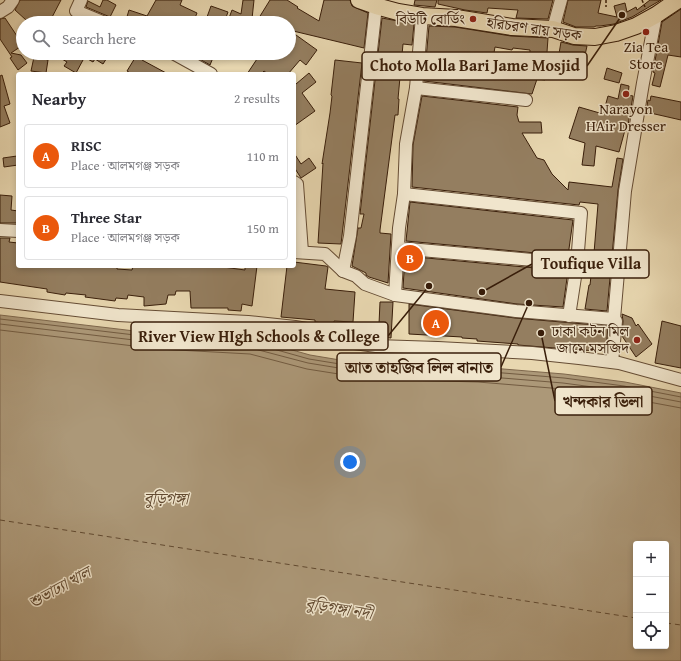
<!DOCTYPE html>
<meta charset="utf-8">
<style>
body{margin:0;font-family:"Gentium Book Plus","Noto Serif Bengali",serif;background:#f2f2f3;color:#2b2b33}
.controls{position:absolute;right:12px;bottom:12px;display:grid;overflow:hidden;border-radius:4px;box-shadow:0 2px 6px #0003}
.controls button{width:36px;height:36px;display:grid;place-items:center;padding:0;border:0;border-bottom:1px solid #e1e1e2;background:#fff;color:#2b2b33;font:20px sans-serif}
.you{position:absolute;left:350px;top:462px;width:14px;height:14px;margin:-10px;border:3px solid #fff;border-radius:50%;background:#1a73e8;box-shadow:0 0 0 6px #1a73e833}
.badge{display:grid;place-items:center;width:26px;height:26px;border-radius:50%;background:#ea580c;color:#fff;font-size:13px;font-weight:700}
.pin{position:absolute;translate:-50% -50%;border:2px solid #fff;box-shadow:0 1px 4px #0006}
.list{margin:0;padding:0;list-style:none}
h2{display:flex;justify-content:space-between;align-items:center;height:52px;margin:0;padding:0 16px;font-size:17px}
h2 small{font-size:13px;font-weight:400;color:#7c7c81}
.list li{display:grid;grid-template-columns:26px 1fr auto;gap:12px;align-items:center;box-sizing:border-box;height:64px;margin:0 8px 8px;padding:0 8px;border:1px solid #e1e1e2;border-radius:4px}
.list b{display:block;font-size:15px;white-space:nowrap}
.list p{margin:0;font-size:13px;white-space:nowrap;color:#7c7c81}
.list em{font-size:13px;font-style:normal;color:#7c7c81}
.icon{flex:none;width:22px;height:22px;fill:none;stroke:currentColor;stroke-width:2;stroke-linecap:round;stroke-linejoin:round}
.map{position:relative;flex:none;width:681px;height:661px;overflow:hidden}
.search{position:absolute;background:#fff;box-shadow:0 2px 6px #0003;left:16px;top:16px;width:280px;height:44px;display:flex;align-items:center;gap:10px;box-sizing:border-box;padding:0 14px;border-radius:22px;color:#7c7c81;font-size:15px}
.panel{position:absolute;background:#fff;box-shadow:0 2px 6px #0003;left:16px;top:72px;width:280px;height:196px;border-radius:4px}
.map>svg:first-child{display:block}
</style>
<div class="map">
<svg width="681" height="661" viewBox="0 0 681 661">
<rect width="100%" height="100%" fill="#e8d7b0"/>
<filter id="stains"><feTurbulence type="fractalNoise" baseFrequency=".005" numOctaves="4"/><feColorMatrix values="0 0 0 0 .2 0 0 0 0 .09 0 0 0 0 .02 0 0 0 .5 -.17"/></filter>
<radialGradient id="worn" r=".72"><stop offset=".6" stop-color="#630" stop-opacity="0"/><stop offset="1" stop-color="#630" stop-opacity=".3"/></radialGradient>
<path fill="#ac9878" stroke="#7e674c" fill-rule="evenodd" d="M0 315 160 334 253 339 310 355 346 361 405 365 479 367 564 374 625 382 681 393V661H0ZM636 544H666V646H636Z"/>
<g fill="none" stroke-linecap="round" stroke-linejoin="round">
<g stroke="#725b41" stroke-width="1">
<polyline points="0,319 160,338 252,343 309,359 346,365 405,369 479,371 564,378 624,386 681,397"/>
<polyline points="0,324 159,343 251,348 308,363 345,369 404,374 478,376 563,383 623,391 681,402"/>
<polyline points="0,330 159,349 250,354 307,369 345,375 404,380 478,382 563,389 622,397 681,408"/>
</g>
<g stroke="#614930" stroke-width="1" stroke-dasharray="5 4" stroke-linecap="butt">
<polyline points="0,520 636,618"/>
<polyline points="666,623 681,625"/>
</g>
</g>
<g fill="#947e60" stroke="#391e0a" fill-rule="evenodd">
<polygon points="20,0 61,0 49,23 32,23 26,20 15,10"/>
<polygon points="103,0 107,0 116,5 110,17 86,7 88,1 100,7"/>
<polygon points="156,0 182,0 180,5 197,13 193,23 135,23 126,20 129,10 147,16"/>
<polygon points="243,0 254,0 252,19 257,21 270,0 287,0 298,7 297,8 319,21 324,0 350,0 352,6 368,13 364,48 289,30 289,23 240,23 229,18 232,10 241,14"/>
<polygon points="415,0 437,0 435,7 414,5"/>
<polygon points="438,0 553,0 548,19 516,18 518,10 488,8 487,13 465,10 438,4"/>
<polygon points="568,0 601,0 598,13 617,17 614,6 625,3 627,12 636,7 637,10 650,0 661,0 632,17 614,24 600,26 596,26 594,27 576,27 563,22"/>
<polygon points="211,6 228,12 224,23 207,17"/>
<polygon points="681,9 681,57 668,55 660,87 652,85 655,73 653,72 662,22"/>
<polygon points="5,18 23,45 11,53 21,55 27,63 18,70 10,58 12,57 0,39 0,19"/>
<polygon points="382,18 414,24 412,45 403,44 398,99 399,99 398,115 395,115 380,230 380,233 391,234 388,283 369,277 366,275 366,273 352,266 358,228 361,228 364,214 360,214"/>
<path d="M429 26 455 27 511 36 548 38 545 80 537 79 532 94 424 81ZM495 47 512 50 513 48 530 50 529 68 492 64Z"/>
<polygon points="289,30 317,50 306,65 300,60 288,74 268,74 264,71 261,74 247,74 261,53 289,53"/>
<polygon points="561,42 573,45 587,46 583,64 568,60 568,64 557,65"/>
<polygon points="52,53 71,53 83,60 76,73 64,66 67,62"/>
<polygon points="84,53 110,53 103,64 95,59 93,62 86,58 88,55"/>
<polygon points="138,53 146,53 142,60 168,74 132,74 127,71"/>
<polygon points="189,53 215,53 210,65"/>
<polygon points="34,57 48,60 46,73 31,71"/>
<polygon points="335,60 362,63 341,244 318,243 323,163 322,164 330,113 332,96 331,95"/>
<polygon points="607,68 622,73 619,83 604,79"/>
<polygon points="309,73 316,82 302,93 315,111 294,126 294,81 296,84"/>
<polygon points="2,75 10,104 4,106 10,123 0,127 0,76"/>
<polygon points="621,84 629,86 628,95 633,96 627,131 625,130 619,152 596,146 594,166 582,165 585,143 569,138 579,107 603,114 608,96 618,99"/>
<polygon points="422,96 518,107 517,115 519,122 541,122 542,133 522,133 537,158 544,160 552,174 568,190 569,182 612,187 617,158 623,159 618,190 607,311 585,309 589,285 590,285 592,267 590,267 592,253 594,253 598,204 580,202 579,205 412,187 413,145"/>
<polygon points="651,96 681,102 681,120 646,112 648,100 650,101"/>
<polygon points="294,153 301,164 309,158 316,168 301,178 294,167"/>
<polygon points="17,156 18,165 4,167 3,158"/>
<polygon points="0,195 12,196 11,210 18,211 18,223 0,223"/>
<polygon points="410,202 573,220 568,256 406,241"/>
<polygon points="0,238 10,238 9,242 18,243 18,266 117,266 117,269 132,270 133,266 146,267 147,266 164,267 164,266 223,266 223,267 245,270 245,266 257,266 252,306 242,304 241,311 228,310 228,308 191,308 190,291 176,291 175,295 168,295 166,304 144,306 144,297 128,295 127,299 116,298 115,301 85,297 86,295 66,293 65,295 47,292 47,289 0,282"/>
<polygon points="405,256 568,271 563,307 517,304 403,288"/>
<polygon points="294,262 326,266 328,267 325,289 355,292 353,322 334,321 334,324 315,322 315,320 281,317 287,266 294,266"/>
<polygon points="380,302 393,302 391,338 372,336 373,324 379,324"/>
<polygon points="409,304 515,318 608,326 606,351 579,350 518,345 518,344 477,341 477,339 462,338 462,337 409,334"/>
<polygon points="622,314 632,318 636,326 638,324 652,344 636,357 622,336 623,321"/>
<polygon points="662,321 681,326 681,368 655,363"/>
</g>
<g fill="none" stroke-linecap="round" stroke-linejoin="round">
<defs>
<g id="minor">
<polyline points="81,0 76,11 105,23"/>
<polyline points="0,12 8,7 13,0"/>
<polyline points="553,29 561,0"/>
<polyline points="173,53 211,74"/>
<polyline points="416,88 526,100"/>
<polyline points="294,182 297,184 302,252"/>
<polyline points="404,194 581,213 577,264 569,316"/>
<polyline points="0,230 18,231"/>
<polyline points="398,248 577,264"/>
<polyline points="294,252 325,254 343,271 356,276 365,284 395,295 516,311 614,319 616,321 612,362"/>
<polyline points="343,271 350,236 376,6"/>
<polyline points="395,295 399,228 404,194 406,144 416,88 422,16"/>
<polyline points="0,301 118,315 248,322 295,327 318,331 340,341 376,346 438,348 532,353 579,358 619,363 681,380"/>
<polyline points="614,319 625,191 643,83 656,15"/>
</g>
<polyline id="major" points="359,0 376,6 398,12 422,16 456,18 512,27 553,29 574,36 595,37 616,33 636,26 656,15 678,0"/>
</defs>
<use href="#minor" stroke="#654c34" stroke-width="14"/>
<use href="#major" stroke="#391e0a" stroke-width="18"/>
<g stroke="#391e0a" stroke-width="1.5" stroke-dasharray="3 2" stroke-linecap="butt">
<polyline points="606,0 606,7"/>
<polyline points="642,0 645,7"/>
</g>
<use href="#minor" stroke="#f0e5cc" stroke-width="12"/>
<use href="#major" stroke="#e8d7b0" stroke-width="16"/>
</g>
<g fill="#8f2418" stroke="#f0e5cc" stroke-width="1.5">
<circle cx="473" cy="19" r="4"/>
<circle cx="646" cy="32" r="4"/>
<circle cx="626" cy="94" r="4"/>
<circle cx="637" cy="340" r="4"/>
</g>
<g text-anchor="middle" stroke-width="3" stroke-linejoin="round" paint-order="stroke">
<g font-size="15" fill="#391e0a" stroke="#f0e5cc" text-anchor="end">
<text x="465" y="24">বিউটি বোর্ডিং</text>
<text x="646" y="52" text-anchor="middle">Zia Tea<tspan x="646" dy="17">Store</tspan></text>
<text x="626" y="114" text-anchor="middle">Narayon<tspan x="626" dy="17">HAir Dresser</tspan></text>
<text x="629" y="336">ঢাকা কটন মিল<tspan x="629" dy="17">জামে মসজিদ</tspan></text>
</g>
<g font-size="15" fill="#391e0a" stroke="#f0e5cc">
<text transform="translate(534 29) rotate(8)" y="5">হরিচরণ রায় সড়ক</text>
</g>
<g font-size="16" font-style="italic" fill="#614930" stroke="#f0e5cc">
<text x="166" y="504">বুড়িগঙ্গা</text>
<text transform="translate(59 587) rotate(-29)" y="6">শুভাঢ্যা খাল</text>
<text transform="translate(339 608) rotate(9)" y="6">বুড়িগঙ্গা নদী</text>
</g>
</g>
<path fill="none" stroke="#391e0a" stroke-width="1.5" d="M622 15L587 66M482 292L532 264M429 286L388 336M529 303L501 367M541 333L555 401"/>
<g fill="#391e0a" stroke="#f0e5cc" stroke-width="1.5">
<circle cx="622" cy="15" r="4"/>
<circle cx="482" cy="292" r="4"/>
<circle cx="429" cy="286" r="4"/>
<circle cx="529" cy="303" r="4"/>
<circle cx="541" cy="333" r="4"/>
</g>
<g fill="#f0e5cc" stroke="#391e0a" stroke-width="1.5">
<rect x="362" y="52" width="225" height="28" rx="4"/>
<rect x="532" y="250" width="117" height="28" rx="4"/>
<rect x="131" y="322" width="257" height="28" rx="4"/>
<rect x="337" y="353" width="164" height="28" rx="4"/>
<rect x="555" y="387" width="97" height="28" rx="4"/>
</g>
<g font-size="16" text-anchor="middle" font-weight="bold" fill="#391e0a">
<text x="475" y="71">Choto Molla Bari Jame Mosjid</text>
<text x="591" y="269">Toufique Villa</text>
<text x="259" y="342">River View HIgh Schools &amp; College</text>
<text x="419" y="373">আত তাহজিব লিল বানাত</text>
<text x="603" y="407">খন্দকার ভিলা</text>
</g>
<rect width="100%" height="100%" filter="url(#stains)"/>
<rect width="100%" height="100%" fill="url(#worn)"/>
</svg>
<div class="controls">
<button>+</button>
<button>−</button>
<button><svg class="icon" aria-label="locate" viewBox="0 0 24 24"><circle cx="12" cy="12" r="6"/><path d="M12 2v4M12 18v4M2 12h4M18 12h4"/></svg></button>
</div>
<div class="you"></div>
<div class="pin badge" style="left:436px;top:323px">A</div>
<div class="pin badge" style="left:410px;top:258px">B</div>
<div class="search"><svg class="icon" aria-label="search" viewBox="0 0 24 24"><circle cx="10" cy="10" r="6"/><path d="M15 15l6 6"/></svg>Search here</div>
<section class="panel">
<h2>Nearby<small>2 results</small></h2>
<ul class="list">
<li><span class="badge">A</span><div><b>RISC</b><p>Place · আলমগঞ্জ সড়ক</p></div><em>110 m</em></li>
<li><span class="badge">B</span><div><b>Three Star</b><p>Place · আলমগঞ্জ সড়ক</p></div><em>150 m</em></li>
</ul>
</section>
</div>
